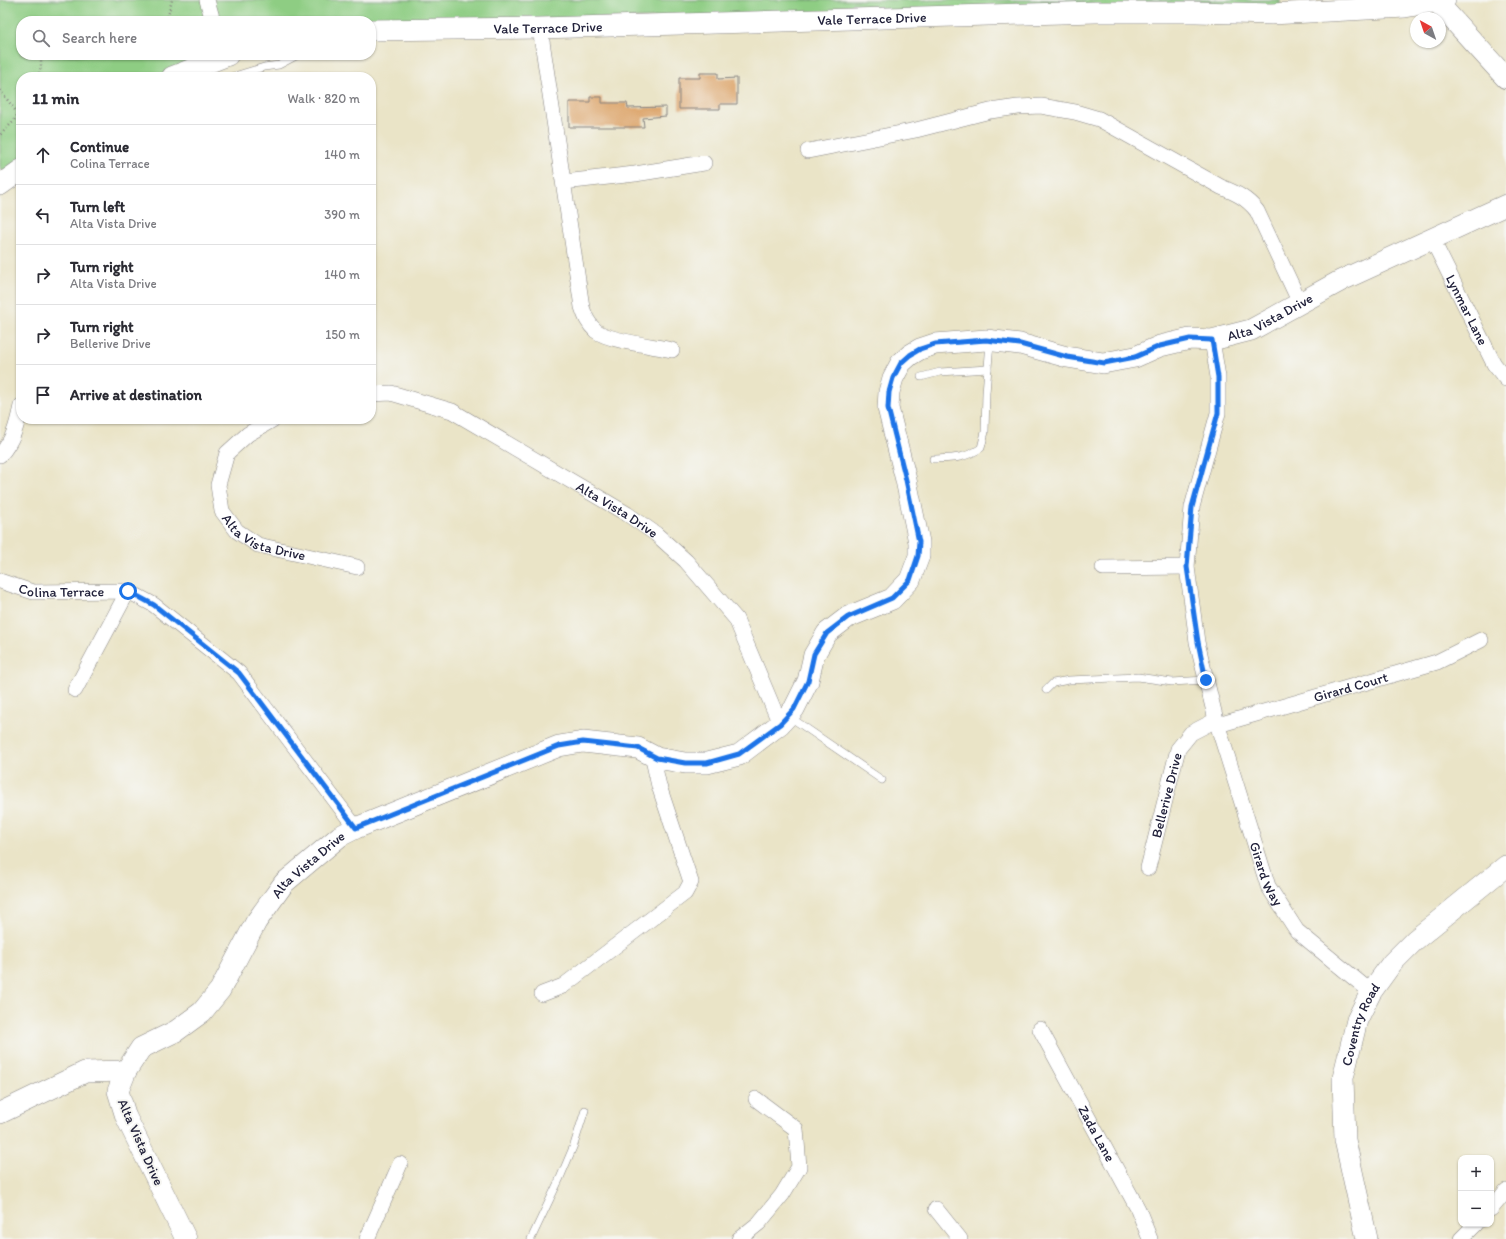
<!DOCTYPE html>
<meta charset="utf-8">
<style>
body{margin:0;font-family:Itim,sans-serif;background:#f7f7f7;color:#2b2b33}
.controls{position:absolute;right:12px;bottom:12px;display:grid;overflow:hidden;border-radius:8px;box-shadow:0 1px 3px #0004}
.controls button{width:36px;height:36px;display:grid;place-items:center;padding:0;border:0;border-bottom:1px solid #e1e1e2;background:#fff;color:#2b2b33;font:20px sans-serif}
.compass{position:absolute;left:1410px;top:12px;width:36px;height:36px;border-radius:50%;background:#fff;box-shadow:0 1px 3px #0004;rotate:320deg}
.stop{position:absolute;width:12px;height:12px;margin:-9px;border:3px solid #1a73e8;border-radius:50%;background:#fff}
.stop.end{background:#1a73e8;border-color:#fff;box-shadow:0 1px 4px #0008}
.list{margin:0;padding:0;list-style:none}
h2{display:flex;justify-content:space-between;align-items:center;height:52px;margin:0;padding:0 16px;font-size:17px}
h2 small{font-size:13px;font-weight:400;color:#7c7c81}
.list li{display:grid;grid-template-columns:26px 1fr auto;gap:12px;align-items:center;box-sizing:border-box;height:60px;padding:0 16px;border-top:1px solid #e1e1e2}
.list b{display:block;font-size:15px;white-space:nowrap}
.list p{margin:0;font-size:13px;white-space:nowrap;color:#7c7c81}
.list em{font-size:13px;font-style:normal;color:#7c7c81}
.icon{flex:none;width:22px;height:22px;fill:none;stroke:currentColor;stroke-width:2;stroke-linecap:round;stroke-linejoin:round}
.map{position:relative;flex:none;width:1506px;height:1239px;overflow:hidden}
.search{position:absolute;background:#fff;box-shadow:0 1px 3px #0004;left:16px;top:16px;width:360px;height:44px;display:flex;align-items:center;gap:10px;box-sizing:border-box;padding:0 14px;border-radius:16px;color:#7c7c81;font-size:15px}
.panel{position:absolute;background:#fff;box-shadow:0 1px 3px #0004;left:16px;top:72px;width:360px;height:352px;border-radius:16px}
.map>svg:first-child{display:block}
</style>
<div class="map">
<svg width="1506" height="1239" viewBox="0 0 1506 1239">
<rect width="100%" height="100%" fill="#f6f6f2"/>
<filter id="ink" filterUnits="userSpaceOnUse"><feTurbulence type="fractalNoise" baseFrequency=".025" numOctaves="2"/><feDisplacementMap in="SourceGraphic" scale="8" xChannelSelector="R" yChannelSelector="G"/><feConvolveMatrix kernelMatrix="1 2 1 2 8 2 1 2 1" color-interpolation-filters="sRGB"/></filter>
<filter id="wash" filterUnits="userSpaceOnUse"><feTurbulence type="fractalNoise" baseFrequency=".012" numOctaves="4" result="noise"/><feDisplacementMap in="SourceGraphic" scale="16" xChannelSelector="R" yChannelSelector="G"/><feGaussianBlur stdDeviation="0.9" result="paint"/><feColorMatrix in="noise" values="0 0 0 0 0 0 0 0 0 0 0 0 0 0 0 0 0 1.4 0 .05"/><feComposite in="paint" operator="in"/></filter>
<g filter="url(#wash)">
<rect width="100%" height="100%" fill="#eae4c7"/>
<polygon fill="#8ecd83" stroke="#58785f" points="0,0 1280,0 1280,11 371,21 21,21 21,55 228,55 171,77 21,77 21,170 13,176 0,168"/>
<g id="blocks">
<g fill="#dba064">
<polygon points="700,73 718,73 718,79 737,78 737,104 720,104 720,109 679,109 679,78 700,78"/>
<polygon points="590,97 602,97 602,103 627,103 628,108 666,107 666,116 643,118 644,127 569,127 569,102 590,102"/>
</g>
</g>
</g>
<g filter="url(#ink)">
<use href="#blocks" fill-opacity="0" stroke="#868381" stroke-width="1"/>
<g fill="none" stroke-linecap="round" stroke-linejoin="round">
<defs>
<g id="lane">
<polyline points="231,77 264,67 279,65 298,55"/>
<polyline points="921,377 940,372 988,369"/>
<path d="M933 459C953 458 964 459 981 448L985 432 986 393 990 342"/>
<polyline points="1046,690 1053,683 1069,680 1138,677 1172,682 1206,680"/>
<polyline points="790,717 882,780"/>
<polyline points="531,1239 560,1178 574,1145 585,1110"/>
</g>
<g id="street">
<polyline points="207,0 213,21"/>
<path d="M540 28 582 307C585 316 588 324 596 331 609 341 654 346 672 350"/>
<path d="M808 151 916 130 990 111 1018 107 1041 106 1075 112 1099 119 1221 187C1236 193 1247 198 1257 211L1300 303"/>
<polyline points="564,182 635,174 704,163"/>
<path id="s1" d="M1432 239 1494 364 1506 379"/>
<path id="s2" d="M1212 340 1218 377V413L1192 507 1187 567 1197 642 1216 720 1268 886 1297 931 1371 992"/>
<path id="s3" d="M371 394 391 393 452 411 627 514 656 534 686 561 736 619 780 724"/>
<path id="s4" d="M274 419 248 434 227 453 218 485 222 511 237 531 258 545 357 567"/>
<path d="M0 455C13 441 17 425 21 406"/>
<polyline points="1103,568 1187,567"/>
<path id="s5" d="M0 581 33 592 128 591 154 605 239 673 356 828"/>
<polyline points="75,690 128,591"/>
<path id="s6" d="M1218 725 1437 662 1481 640"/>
<path id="s7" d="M1148 868 1178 749 1191 733 1216 720"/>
<polyline points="542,994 563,986 685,893 691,882 659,786 652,755"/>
<path id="s8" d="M1040 1029 1138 1209 1150 1239"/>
<polyline points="936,1209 960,1239"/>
<polyline points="1491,1209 1506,1191"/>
<polyline points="367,1239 400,1164"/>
<polyline points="739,1239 759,1223 782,1195 799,1167 796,1129 756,1099"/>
<polyline points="1461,1239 1476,1224"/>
</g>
<g id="secondary">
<polyline points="1437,2 1506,78"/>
<path id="s9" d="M371 30 540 28 1096 12H1196L1271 14 1405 7 1445 0"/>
<polyline points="172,77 228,55"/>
<polyline points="0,185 21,170"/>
<polyline points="0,1113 85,1072 126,1071"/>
<path id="s10" d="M186 1239 126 1117 118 1091 126 1071 141 1048 176 1031 202 1012 220 990 256 922 284 883 340 836 356 828 559 746 583 742 638 748 657 758 685 763H707L739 755 780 724 794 709 808 681 814 655 827 633 848 617 892 599 910 580 919 556V542L906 480 888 408 889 392 893 378 901 363 910 355 920 349 935 344 986 340 1020 344 1067 357 1103 363 1135 357 1160 346 1190 339 1212 340 1251 330 1342 280 1506 205"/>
<path id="s11" d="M1367 1239 1345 1140 1343 1078 1357 1020 1371 992 1392 963 1415 940 1506 866"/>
</g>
</defs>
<use href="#lane" stroke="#868381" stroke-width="8"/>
<use href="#street" stroke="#868381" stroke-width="16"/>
<use href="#secondary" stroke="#868381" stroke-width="22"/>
<g stroke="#868381" stroke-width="2.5" stroke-dasharray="1 3" stroke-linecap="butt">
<polyline points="156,21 168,16 172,0"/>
<polyline points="38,77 41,67 41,55"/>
<polyline points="0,90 18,114 13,122 0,135"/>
</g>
<use href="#lane" stroke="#fff" stroke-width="7"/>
<use href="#street" stroke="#fff" stroke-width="15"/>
<use href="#secondary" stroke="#fff" stroke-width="21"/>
</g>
</g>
<g fill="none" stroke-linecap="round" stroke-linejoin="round" filter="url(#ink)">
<polyline stroke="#1a73e8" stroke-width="5" points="128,591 154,605 239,673 356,828 559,746 583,742 638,748 657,758 685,763 707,763 739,754 780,724 794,709 808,681 814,654 827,633 848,617 892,598 910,580 918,556 919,542 906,480 888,408 889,392 893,378 901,363 910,355 920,349 935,344 986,340 1020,344 1067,357 1104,363 1135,357 1160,346 1190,339 1212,340 1218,377 1218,413 1192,507 1187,567 1198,642 1206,680"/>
</g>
<g text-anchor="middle" stroke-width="4" stroke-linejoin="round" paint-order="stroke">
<g font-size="14" fill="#22223b" stroke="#f6f6f2">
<text dy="5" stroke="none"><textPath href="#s9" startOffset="501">Vale Terrace Drive</textPath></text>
<text dy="5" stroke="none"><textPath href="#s9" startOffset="177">Vale Terrace Drive</textPath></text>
<text dy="5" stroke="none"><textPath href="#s1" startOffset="79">Lynmar Lane</textPath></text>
<text dy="5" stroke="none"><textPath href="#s10" startOffset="1797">Alta Vista Drive</textPath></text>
<text dy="5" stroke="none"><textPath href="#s3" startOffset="276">Alta Vista Drive</textPath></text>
<text dy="5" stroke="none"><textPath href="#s4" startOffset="170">Alta Vista Drive</textPath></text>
<text dy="5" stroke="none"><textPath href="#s5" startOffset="63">Colina Terrace</textPath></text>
<text dy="5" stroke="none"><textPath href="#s6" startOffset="138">Girard Court</textPath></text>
<text dy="5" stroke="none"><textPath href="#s7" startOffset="75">Bellerive Drive</textPath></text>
<text dy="5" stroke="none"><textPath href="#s10" startOffset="467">Alta Vista Drive</textPath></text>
<text dy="5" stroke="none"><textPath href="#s2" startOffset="549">Girard Way</textPath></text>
<text dy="5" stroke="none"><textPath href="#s11" startOffset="220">Coventry Road</textPath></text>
<text dy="5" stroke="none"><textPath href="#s8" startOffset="119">Zada Lane</textPath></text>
<text transform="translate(141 1142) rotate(66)" y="5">Alta Vista Drive</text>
</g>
</g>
</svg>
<div class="controls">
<button>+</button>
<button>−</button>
</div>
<svg class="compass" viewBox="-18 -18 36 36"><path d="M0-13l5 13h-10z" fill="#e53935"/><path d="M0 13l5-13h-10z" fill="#7c7c81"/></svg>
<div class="stop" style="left:128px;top:591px"></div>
<div class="stop end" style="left:1206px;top:680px"></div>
<div class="search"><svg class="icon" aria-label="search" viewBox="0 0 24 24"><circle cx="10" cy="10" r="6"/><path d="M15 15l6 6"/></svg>Search here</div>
<section class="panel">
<h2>11 min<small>Walk · 820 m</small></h2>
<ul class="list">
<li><svg class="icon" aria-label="ahead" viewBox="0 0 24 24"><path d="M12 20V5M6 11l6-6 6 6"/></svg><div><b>Continue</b><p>Colina Terrace</p></div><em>140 m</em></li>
<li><svg class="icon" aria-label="left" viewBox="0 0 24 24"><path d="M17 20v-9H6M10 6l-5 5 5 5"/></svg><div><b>Turn left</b><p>Alta Vista Drive</p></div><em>390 m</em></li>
<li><svg class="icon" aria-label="right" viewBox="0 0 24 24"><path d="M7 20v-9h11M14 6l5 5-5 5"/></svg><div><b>Turn right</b><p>Alta Vista Drive</p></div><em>140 m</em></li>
<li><svg class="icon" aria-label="right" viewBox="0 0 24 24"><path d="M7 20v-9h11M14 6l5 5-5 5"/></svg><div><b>Turn right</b><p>Bellerive Drive</p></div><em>150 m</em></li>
<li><svg class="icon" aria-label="arrive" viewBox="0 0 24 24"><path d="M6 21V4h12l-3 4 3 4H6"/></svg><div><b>Arrive at destination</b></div></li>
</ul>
</section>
</div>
